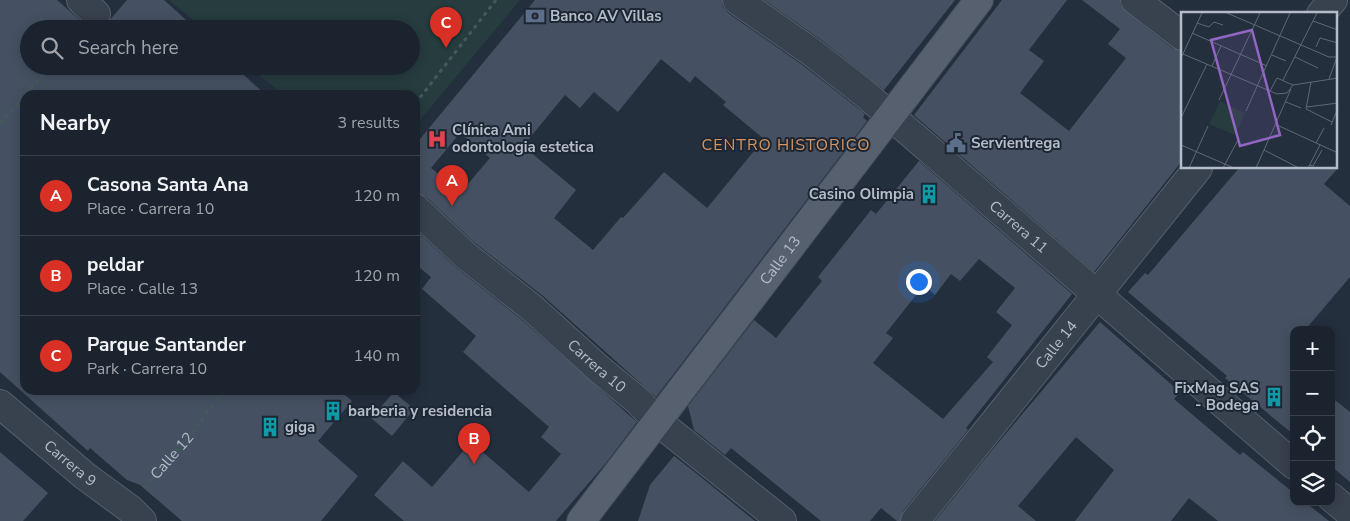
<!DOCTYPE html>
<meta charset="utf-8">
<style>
body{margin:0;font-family:"Nunito Sans",sans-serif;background:#282f3a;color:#f1f3f6}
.controls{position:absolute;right:15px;bottom:15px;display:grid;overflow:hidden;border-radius:10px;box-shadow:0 2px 12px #0003}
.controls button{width:45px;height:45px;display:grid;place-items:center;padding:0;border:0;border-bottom:1px solid #39404a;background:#1b232e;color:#f1f3f6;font:25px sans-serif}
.you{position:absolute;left:918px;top:281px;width:18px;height:18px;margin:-12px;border:4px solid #fff;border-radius:50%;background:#1a73e8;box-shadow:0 0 0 8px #1a73e833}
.badge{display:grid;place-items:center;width:32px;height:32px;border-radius:50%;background:#d93025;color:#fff;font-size:16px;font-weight:700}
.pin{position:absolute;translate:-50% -41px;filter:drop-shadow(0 1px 2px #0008)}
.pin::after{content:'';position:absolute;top:26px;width:18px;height:15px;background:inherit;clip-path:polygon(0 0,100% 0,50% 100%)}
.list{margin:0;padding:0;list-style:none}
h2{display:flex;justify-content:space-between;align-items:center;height:65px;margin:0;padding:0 20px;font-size:21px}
h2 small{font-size:16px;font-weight:400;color:#a0a4aa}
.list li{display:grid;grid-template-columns:32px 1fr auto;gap:15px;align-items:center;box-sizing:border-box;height:80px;padding:0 20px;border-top:1px solid #39404a}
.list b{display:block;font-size:19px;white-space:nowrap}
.list p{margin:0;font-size:16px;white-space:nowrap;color:#a0a4aa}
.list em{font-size:16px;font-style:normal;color:#a0a4aa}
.icon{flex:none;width:28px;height:28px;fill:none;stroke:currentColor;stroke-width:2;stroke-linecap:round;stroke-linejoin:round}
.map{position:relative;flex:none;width:1350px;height:521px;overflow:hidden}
.search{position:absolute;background:#1b232e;box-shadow:0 2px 12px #0003;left:20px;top:20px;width:400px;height:55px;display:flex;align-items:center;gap:12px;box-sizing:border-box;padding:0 18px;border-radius:28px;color:#a0a4aa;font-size:19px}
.panel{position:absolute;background:#1b232e;box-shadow:0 2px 12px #0003;left:20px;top:90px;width:400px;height:305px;border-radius:15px}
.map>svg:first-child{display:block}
</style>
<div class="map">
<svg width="1350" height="521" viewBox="0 0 1350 521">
<rect width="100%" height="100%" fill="#242f3e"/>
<polygon fill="#263c3f" points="169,0 520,0 415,126 415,95 283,95 249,66 411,66 411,29 204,29"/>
<g fill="#455162" fill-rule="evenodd">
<polygon points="0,0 57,0 90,29 29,29 29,66 234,66 266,95 25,95 25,390 339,390 352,401 318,441 358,476 321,521 182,521 140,485 127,480 90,448 88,451 0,372"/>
<polygon points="127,0 164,0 196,29 102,29"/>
<path d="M535 0H722L723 7 728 13 801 64 854 105 865 114 863 117 867 121 656 397 543 296 475 243 426 197 415 193V145ZM661 59 690 83 695 76 726 102 723 105 764 139 707 208 664 172 623 218 621 217 593 250 554 218 576 190 523 146 565 95 580 108 594 92 618 112ZM460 133 490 158 461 192 431 168Z"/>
<polygon points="764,0 955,0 884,90 820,39"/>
<polygon points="1002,0 1067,0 1029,50 1044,61 1020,93 1069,131 1126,58 1108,44 1120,29 1082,0 1120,0 1121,6 1126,12 1172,48 1182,51 1182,161 1094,272 914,115"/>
<path d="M919 161 1072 294 966 428 968 430 903 511 900 521H897L881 508 870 521H821L731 448 725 455 694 430 688 406 754 320 776 338 822 281 818 277 871 210 876 214ZM979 259 1015 288 996 312 1012 325 987 357 993 362 943 419 873 363 893 338 886 333 924 285 935 295 951 274 960 281Z"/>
<polygon points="1239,168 1338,168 1324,184 1350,206 1350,277 1305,330 1294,330 1294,435 1225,378 1227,376 1128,292 1145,273 1148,275"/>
<polygon points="415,229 454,266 522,320 637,422 606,463 556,521 404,521 374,495 403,461 432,487 471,442 529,492 561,454 541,437 549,427 463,352 476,336 422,289 431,277 415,264"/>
<polygon points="1100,322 1180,392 1174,399 1240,455 1243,452 1294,493 1294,502 1305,502 1329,521 1218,521 1189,498 1171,521 1075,521 1114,470 1076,437 1018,506 1036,521 935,521 992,450"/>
<polygon points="394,392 414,409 392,436 371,418"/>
<polygon points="1331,397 1350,412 1350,482 1331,466"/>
<polygon points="0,452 48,493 23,521 0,521"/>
<polygon points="674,456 697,474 755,521 638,521 650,485"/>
</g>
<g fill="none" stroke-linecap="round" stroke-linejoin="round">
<defs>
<g id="minor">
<polyline points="81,0 96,14"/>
<path id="s2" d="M737 0 810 51 864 93 1294 465"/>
<polyline points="1135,0 1182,36"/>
<polyline points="1321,14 1333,0"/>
<path id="s3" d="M415 208 465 255 532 308 598 368 638 401 657 421 782 521"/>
<path id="s4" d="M0 404 85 476 130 509 142 521"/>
<polyline points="1331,497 1350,513"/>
<path id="s5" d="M915 521 1198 168"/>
</g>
<g id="major">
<path id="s6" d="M581 521 979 0"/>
</g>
</defs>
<use href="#minor" stroke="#565f6c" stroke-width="30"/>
<use href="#major" stroke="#414a57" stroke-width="30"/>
<g stroke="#44595c" stroke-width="3" stroke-dasharray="4 4" stroke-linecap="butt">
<polyline points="25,95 51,66"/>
<polyline points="415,104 496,0"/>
<polyline points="0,124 25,96"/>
<path id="s1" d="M145 488C159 469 176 452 191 434 203 420 212 404 225 390"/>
</g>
<use href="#minor" stroke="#38414e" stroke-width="28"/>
<use href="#major" stroke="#56606e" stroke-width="28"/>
</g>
<defs>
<symbol id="bank-bare" viewBox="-9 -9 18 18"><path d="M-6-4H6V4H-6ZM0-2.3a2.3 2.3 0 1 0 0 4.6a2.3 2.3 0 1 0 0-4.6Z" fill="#5c6f8a" stroke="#1d2633" stroke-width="2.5" paint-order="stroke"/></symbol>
<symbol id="hospital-bare" viewBox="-9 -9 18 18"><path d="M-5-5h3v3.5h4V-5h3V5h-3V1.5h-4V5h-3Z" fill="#e0444e" stroke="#1d2633" stroke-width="2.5" paint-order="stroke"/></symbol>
<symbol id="civic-bare" viewBox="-9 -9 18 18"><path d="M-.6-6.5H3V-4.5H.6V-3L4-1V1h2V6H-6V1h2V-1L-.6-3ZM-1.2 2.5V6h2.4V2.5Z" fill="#5c6f8a" stroke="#1d2633" stroke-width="2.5" paint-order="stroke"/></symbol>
<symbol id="building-bare" viewBox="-9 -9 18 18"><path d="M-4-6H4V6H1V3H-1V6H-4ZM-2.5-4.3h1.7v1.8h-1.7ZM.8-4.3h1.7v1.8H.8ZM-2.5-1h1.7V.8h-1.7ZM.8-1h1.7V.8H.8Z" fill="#0f9aa8" stroke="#1d2633" stroke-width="2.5" paint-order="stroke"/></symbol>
</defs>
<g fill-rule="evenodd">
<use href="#bank-bare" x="521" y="2" width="28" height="28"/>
<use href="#hospital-bare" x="423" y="125" width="28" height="28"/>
<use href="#civic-bare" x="942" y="129" width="28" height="28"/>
<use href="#building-bare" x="915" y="180" width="28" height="28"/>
<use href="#building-bare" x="1260" y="383" width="28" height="28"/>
<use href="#building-bare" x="319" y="397" width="28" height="28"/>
<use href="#building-bare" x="256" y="413" width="28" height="28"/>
</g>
<g text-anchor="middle" stroke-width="4" stroke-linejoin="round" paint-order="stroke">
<g font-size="15" font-weight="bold" fill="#b4bcc9" stroke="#1d2633" text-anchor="start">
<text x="550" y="21">Banco AV Villas</text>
<text x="452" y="135">Clínica Ami<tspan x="452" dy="17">odontologia estetica</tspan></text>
<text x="971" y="148">Servientrega</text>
<text x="914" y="199" text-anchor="end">Casino Olimpia</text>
<text x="1259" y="393" text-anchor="end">FixMag SAS<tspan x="1259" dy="17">- Bodega</tspan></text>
<text x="348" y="416">barberia y residencia</text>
<text x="285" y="432">giga</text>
</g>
<g font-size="15" fill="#b4bcc9" stroke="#1d2633">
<text dy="5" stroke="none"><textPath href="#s2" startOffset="362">Carrera 11</textPath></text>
<text dy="5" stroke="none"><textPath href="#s6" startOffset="328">Calle 13</textPath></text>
<text dy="5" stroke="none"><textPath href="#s5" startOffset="226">Calle 14</textPath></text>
<text dy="5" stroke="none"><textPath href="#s3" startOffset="241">Carrera 10</textPath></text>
<text dy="5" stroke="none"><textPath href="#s1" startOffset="42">Calle 12</textPath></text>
<text dy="5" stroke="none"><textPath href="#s4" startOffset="92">Carrera 9</textPath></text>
</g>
<g font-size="16" letter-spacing="1" fill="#d59563" stroke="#1d2633">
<text x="786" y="150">CENTRO HISTORICO</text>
</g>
</g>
<g transform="translate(1181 12)">
<rect width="156" height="156" fill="#242f3e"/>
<path d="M39 89 64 101 54 123 28 112Z" fill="#263c3f"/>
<path fill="none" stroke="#5e6776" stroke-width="1" d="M46 1 148 45H156M132 9 157 18M16 11 28 15 33 10 42 13M11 21 86 54M135 35 139 26 157 31M2 42 96 82 106 81 112 73M91 43 105 49M114 45 137 56M0 46 21 1M31 54 40 34M148 67 156 45M102 68 136 1M130 70 125 97 151 110M112 73 157 66M89 79 96 66 112 73M38 88 79 1M105 90 120 96M126 95 157 91M65 99 109 1M0 106 26 52M96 113 157 141M150 113 157 96M135 131 143 116M0 133 53 156M83 138 118 156M129 153 132 154 141 138M8 156 27 114M42 156 58 126M75 156 110 77M127 156 139 133"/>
<path fill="#9266c3" fill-opacity="0.15" stroke="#9266c3" stroke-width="2.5" d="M71 18 99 123 59 134 30 28Z"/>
<rect width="156" height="156" fill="none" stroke="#b4bcc9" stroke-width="2.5"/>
</g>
</svg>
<div class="controls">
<button>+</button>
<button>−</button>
<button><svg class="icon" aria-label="locate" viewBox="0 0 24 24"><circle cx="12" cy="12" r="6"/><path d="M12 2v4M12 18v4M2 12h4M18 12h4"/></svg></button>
<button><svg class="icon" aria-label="layers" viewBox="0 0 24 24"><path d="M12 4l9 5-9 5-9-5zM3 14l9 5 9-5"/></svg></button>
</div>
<div class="you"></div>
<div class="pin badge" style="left:452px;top:206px">A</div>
<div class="pin badge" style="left:474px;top:464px">B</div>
<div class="pin badge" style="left:446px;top:48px">C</div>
<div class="search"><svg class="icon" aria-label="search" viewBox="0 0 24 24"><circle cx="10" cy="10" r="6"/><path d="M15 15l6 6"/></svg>Search here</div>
<section class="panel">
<h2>Nearby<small>3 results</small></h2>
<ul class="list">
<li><span class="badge">A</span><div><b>Casona Santa Ana</b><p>Place · Carrera 10</p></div><em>120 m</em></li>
<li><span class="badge">B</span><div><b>peldar</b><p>Place · Calle 13</p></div><em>120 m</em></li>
<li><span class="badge">C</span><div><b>Parque Santander</b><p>Park · Carrera 10</p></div><em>140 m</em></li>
</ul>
</section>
</div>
